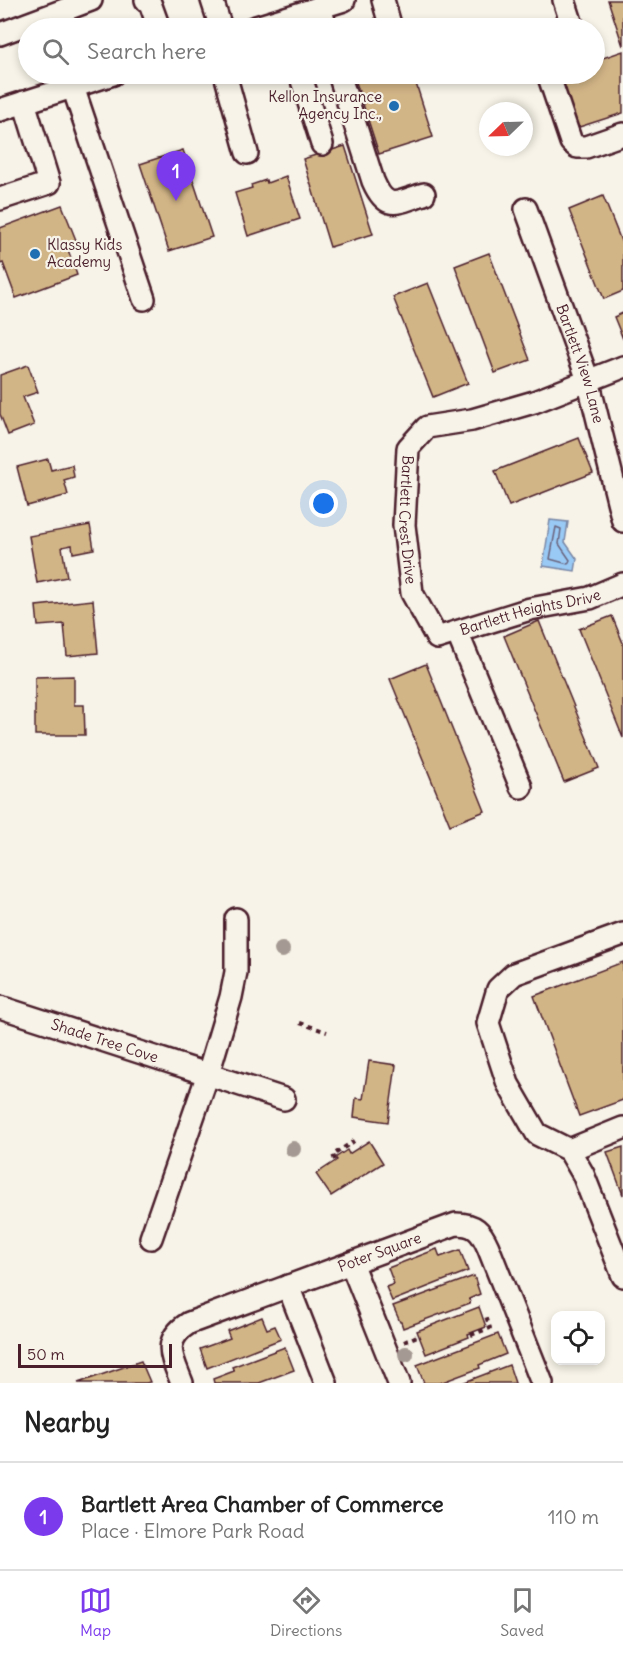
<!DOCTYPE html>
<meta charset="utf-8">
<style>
body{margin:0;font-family:Delius,sans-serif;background:#f2f2f2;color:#222}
.controls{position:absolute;right:18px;bottom:18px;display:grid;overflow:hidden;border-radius:12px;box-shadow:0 3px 9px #0003}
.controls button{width:54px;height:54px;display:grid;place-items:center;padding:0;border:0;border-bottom:2px solid #e0e0e0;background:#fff;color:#222;font:30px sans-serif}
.compass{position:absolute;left:479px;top:102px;width:54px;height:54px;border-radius:50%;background:#fff;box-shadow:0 3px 9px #0003;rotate:247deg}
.scale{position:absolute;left:18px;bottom:15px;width:154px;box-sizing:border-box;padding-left:6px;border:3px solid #4a1f2b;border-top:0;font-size:16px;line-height:21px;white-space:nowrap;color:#4a1f2b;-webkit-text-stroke:4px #f7f3e8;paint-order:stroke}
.you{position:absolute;left:324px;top:504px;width:21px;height:21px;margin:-15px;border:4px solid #fff;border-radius:50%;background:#1a73e8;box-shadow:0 0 0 9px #1a73e833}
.badge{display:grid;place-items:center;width:39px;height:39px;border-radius:50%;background:#7c3aed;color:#fff;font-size:20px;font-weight:700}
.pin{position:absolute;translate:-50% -50px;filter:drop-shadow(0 2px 3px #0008)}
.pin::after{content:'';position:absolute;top:32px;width:21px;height:18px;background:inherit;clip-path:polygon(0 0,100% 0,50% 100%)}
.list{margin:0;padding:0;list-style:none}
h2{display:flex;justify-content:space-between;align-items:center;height:78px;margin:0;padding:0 24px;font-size:26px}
h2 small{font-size:20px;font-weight:400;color:#767676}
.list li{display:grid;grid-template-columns:39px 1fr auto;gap:18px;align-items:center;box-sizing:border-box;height:108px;padding:0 24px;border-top:2px solid #e0e0e0}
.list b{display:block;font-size:22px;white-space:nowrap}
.list p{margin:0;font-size:20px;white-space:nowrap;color:#767676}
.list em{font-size:20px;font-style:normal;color:#767676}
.icon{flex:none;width:33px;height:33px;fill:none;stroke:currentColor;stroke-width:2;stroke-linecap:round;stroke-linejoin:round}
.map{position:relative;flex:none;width:623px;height:1383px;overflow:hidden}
.search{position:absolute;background:#fff;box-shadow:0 3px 9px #0003;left:18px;right:18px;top:18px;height:66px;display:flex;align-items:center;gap:15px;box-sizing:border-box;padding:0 21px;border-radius:33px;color:#767676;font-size:22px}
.sheet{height:186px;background:#fff}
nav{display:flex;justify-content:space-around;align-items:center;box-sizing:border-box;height:84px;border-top:2px solid #e0e0e0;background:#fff;font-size:16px;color:#767676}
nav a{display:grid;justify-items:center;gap:3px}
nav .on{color:#7c3aed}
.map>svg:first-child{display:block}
</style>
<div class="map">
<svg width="623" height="1383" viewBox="0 0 623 1383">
<rect width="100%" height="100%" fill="#f7f3e8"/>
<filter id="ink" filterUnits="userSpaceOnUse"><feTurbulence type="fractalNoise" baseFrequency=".0167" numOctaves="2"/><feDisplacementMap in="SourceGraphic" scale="12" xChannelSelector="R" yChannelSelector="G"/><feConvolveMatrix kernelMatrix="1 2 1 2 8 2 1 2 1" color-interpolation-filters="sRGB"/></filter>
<g filter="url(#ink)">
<polygon fill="#99caf5" stroke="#7986a4" stroke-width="1.5" points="550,520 568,522 565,542 577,559 575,571 543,566"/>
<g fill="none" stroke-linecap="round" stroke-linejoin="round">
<polygon stroke="#6a637c" stroke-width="1.5" points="556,527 561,529 559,544 570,560 568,564 550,559"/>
</g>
<g fill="#d2b587" stroke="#4a1f2b" stroke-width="1.5">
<polygon points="608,0 623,0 623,46"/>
<polygon points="623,51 623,113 573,129 555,74 594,74 594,61"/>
<polygon points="360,74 413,74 433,137 379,154 354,76"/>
<polygon points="345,146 373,234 330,247 303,159"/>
<polygon points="183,150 212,237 169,251 140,164"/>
<polygon points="286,176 300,219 248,236 235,193 252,188 251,185 266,180 267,183"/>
<polygon points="603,196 623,246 623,291 604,299 569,210"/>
<polygon points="62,205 76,240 66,244 77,275 16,298 3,263 0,264 0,228"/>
<polygon points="489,253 530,360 495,373 455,266"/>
<polygon points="428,283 468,383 433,397 393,297"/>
<polygon points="623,313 623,339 614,317"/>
<polygon points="28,365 38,392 23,397 34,425 8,435 0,414 0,375"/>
<polygon points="579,438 593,473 509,506 495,471"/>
<polygon points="48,459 51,470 72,465 74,477 64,480 68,495 27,506 17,467"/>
<polygon points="90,525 94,549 73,553 72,545 62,547 67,577 37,583 29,536"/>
<polygon points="93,600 98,653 67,656 64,624 38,626 36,606"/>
<polygon points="612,616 623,643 623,738 579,629"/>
<polygon points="539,621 599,768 564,782 504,636"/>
<polygon points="426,664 485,811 450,825 390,679"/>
<polygon points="74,676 74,705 84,705 85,735 35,735 35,677"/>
<polygon points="623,962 623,1100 579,1116 534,996"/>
<polygon points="369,1061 396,1065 388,1122 354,1117 356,1098 363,1099"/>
<polygon points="369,1141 383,1163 331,1196 316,1174 337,1160 335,1158 347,1150 349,1154"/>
<polygon points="623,1147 623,1195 607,1152"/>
<polygon points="437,1249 440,1257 460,1250 468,1271 392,1301 386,1287 394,1284 388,1268"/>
<polygon points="474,1276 480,1294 469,1299 470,1303 403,1328 401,1322 400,1322 393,1306"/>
<polygon points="479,1307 486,1327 468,1334 469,1337 426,1354 417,1331"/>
<polygon points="262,1317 267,1329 275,1326 281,1339 207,1368 200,1349 230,1338 227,1331"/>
<polygon points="498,1334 506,1354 479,1365 480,1368 440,1383 424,1383 417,1365"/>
<polygon points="285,1347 294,1370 259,1383 214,1383 213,1379 234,1371 232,1367"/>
<polygon points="141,1361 150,1382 146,1383 78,1383"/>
<polygon points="509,1365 515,1383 462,1383"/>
</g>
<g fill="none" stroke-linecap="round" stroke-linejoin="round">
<defs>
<g id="minor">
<polyline points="146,0 150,3 159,28"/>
<polyline points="212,0 221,28"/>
<polyline points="383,0 391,28"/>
<polyline points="564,0 573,28"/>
<polyline points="320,7 326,28"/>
<polyline points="253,28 344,0"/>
<polyline points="0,34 91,0"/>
<polyline points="225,74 247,153"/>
<polyline points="300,74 322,144"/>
<path d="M339 74 373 181C387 213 397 202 424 194"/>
<polyline points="548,74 571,142 577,147 586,147 623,134"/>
<polyline points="73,87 144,299"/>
<polyline points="0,110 113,74"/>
<polyline points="0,199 49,183 24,102"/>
<path id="s1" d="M526 209 588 380 623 521"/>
<path id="s2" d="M623 367 534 402 472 420 427 427 408 448 404 525 412 593 437 638 530 609 590 598 623 584"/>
<polyline points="457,632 521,787"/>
<path id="s3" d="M0 1007 284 1099"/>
<polyline points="623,1128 569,1150 583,1174 623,1276"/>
<polyline points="569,1150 537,1134 508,1084 488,1023 498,989 514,974 623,934"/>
<polyline points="151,1238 208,1074 231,997 236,972 236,919"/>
<polyline points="351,1263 399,1383"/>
<polyline points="288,1286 326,1383"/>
<path id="s4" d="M182 1383C172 1357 161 1341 189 1323L456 1224C475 1224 481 1231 488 1247L542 1383"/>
</g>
</defs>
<use href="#minor" stroke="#4a1f2b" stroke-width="26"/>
<g stroke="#4a1f2b" stroke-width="4" stroke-dasharray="4.5 4.5" stroke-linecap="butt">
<polyline points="300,1023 327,1032"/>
<polyline points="335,1160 333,1155 354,1141"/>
<polyline points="471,1335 490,1328 486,1316"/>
<polyline points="404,1342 417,1336"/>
</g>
<use href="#minor" stroke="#f7f3e8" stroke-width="21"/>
</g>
<g fill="#a59a93">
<circle cx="282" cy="950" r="8"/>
<circle cx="293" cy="1149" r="8"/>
<circle cx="406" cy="1354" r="8"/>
</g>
</g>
<g fill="#1f6fb2" stroke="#f7f3e8" stroke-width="2">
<circle cx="394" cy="106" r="6"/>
<circle cx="35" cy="254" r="6"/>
</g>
<g text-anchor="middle" stroke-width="4.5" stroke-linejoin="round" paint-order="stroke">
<g font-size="15" fill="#4a1f2b" stroke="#f7f3e8" text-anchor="end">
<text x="382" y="102">Kellon Insurance<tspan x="382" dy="17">Agency Inc.,</tspan></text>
<text x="47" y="250" text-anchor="start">Klassy Kids<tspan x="47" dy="17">Academy</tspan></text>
</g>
<g font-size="15" fill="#4a1f2b" stroke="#f7f3e8">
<text dy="5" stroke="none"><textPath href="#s1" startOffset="164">Bartlett View Lane</textPath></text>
<text dy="5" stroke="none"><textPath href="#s2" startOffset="306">Bartlett Crest Drive</textPath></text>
<text dy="5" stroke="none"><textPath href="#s2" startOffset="528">Bartlett Heights Drive</textPath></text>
<text dy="5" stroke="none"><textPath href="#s3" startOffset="110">Shade Tree Cove</textPath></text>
<text dy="5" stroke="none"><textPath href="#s4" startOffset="272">Poter Square</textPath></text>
</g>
</g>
</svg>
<div class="controls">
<button><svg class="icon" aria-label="locate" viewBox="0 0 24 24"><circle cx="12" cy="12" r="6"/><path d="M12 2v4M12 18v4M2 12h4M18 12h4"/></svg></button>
</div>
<svg class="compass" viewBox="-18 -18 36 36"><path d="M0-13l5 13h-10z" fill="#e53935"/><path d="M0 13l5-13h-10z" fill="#767676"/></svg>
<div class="scale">50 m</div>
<div class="you"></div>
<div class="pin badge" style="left:176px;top:201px">1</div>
<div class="search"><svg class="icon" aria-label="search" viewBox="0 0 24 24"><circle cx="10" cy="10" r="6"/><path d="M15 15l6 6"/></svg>Search here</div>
</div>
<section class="sheet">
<h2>Nearby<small></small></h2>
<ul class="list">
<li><span class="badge">1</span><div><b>Bartlett Area Chamber of Commerce</b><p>Place · Elmore Park Road</p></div><em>110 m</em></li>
</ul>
</section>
<nav>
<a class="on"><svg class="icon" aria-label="map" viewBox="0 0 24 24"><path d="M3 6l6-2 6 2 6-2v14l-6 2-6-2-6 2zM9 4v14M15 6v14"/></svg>Map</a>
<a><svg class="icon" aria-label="directions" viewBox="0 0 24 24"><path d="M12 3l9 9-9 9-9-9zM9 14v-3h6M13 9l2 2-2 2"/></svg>Directions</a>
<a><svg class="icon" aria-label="saved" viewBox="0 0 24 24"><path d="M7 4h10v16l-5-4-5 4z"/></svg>Saved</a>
</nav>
